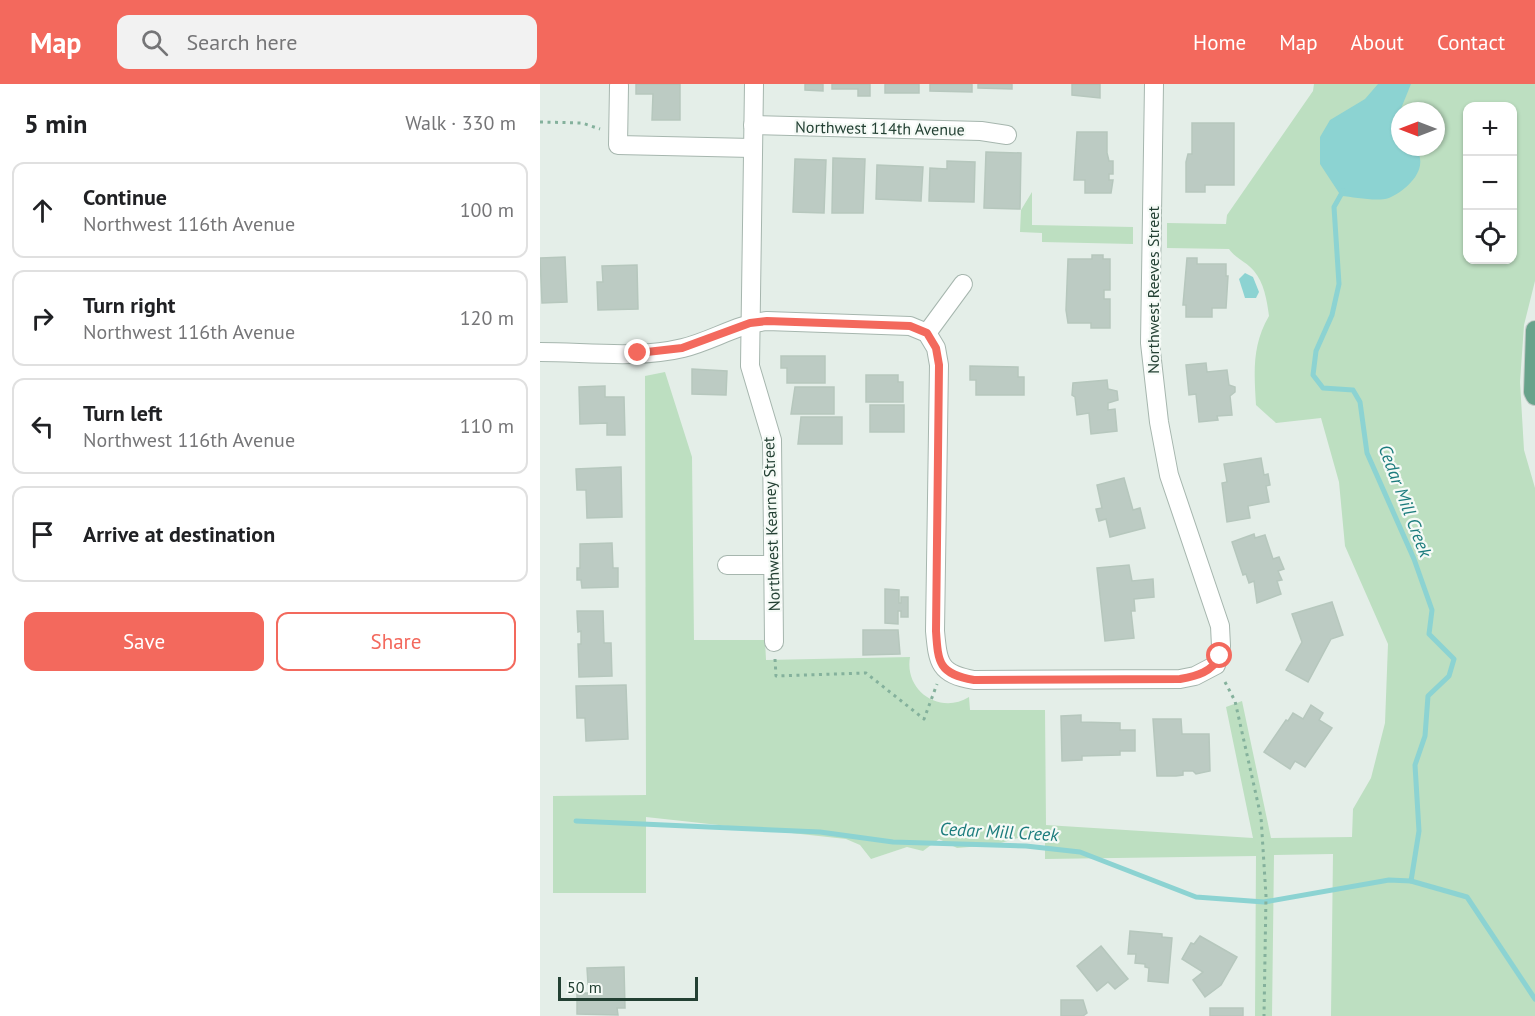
<!DOCTYPE html>
<meta charset="utf-8">
<style>
body{margin:0;font-family:"PT Sans",sans-serif;background:#f2f2f2;color:#202124}
.controls{position:absolute;right:18px;top:18px;display:grid;overflow:hidden;border-radius:12px;box-shadow:0 2px 4px #0004}
.controls button{width:54px;height:54px;display:grid;place-items:center;padding:0;border:0;border-bottom:2px solid #e0e0e0;background:#fff;color:#202124;font:30px sans-serif}
.compass{position:absolute;left:851px;top:18px;width:54px;height:54px;border-radius:50%;background:#fff;box-shadow:0 2px 4px #0004;rotate:270deg}
.scale{position:absolute;left:18px;bottom:15px;width:140px;box-sizing:border-box;padding-left:6px;border:3px solid #234033;border-top:0;font-size:16px;line-height:21px;white-space:nowrap;color:#234033;-webkit-text-stroke:4px #f5faf6;paint-order:stroke}
.stop{position:absolute;width:18px;height:18px;margin:-14px;border:4px solid #f3695d;border-radius:50%;background:#fff}
.stop.end{background:#f3695d;border-color:#fff;box-shadow:0 2px 6px #0008}
.list{margin:0;padding:0;list-style:none}
h2{display:flex;justify-content:space-between;align-items:center;height:78px;margin:0;padding:0 24px;font-size:26px}
h2 small{font-size:20px;font-weight:400;color:#757577}
.list li{display:grid;grid-template-columns:39px 1fr auto;gap:18px;align-items:center;box-sizing:border-box;height:96px;margin:0 12px 12px;padding:0 12px;border:2px solid #e0e0e0;border-radius:12px}
.list b{display:block;font-size:22px;white-space:nowrap}
.list p{margin:0;font-size:20px;white-space:nowrap;color:#757577}
.list em{font-size:20px;font-style:normal;color:#757577}
.actions{display:flex;gap:12px;padding:18px 24px}
.actions a{flex:1;padding:14px 0;border:2px solid #f3695d;border-radius:12px;text-align:center;font-size:21px;color:#f3695d}
.actions .main{background:#f3695d;color:#fff}
.icon{flex:none;width:33px;height:33px;fill:none;stroke:currentColor;stroke-width:2;stroke-linecap:round;stroke-linejoin:round}
.map{position:relative;flex:none;width:995px;height:932px;overflow:hidden}
header{display:flex;align-items:center;gap:36px;box-sizing:border-box;height:84px;padding:0 30px;background:#f3695d;color:#fff}
header strong{font-size:28px}
nav{display:flex;gap:33px;margin-inline-start:auto;font-size:21px}
.search{width:420px;height:54px;background:#f2f2f2;display:flex;align-items:center;gap:15px;box-sizing:border-box;padding:0 21px;border-radius:12px;color:#757577;font-size:22px}
main{display:flex}
aside{flex:1;background:#fff}
.map>svg:first-child{display:block}
</style>
<header>
<strong>Map</strong>
<div class="search"><svg class="icon" aria-label="search" viewBox="0 0 24 24"><circle cx="10" cy="10" r="6"/><path d="M15 15l6 6"/></svg>Search here</div>
<nav><a>Home</a><a>Map</a><a>About</a><a>Contact</a></nav>
</header>
<main>
<aside>
<h2>5 min<small>Walk · 330 m</small></h2>
<ul class="list">
<li><svg class="icon" aria-label="ahead" viewBox="0 0 24 24"><path d="M12 20V5M6 11l6-6 6 6"/></svg><div><b>Continue</b><p>Northwest 116th Avenue</p></div><em>100 m</em></li>
<li><svg class="icon" aria-label="right" viewBox="0 0 24 24"><path d="M7 20v-9h11M14 6l5 5-5 5"/></svg><div><b>Turn right</b><p>Northwest 116th Avenue</p></div><em>120 m</em></li>
<li><svg class="icon" aria-label="left" viewBox="0 0 24 24"><path d="M17 20v-9H6M10 6l-5 5 5 5"/></svg><div><b>Turn left</b><p>Northwest 116th Avenue</p></div><em>110 m</em></li>
<li><svg class="icon" aria-label="arrive" viewBox="0 0 24 24"><path d="M6 21V4h12l-3 4 3 4H6"/></svg><div><b>Arrive at destination</b></div></li>
</ul>
<div class="actions"><a class="main">Save</a><a>Share</a></div>
</aside>
<div class="map">
<svg width="995" height="932" viewBox="0 0 995 932">
<rect width="100%" height="100%" fill="#e4eee8"/>
<g fill="#bddfc1" fill-rule="evenodd">
<path d="M774 0H995V197L984 241 980 298 984 366 995 404V932H791L793 770 734 771 732 932H715L716 772 505 775V746L454 761 417 764 399 755 383 767 367 763 331 775 320 761 306 755 106 733V809H13V712L106 711 105 292 125 288 152 373 154 556H225L226 576 370 573C364 607 400 631 429 613L430 626H505L506 741 713 754 686 623 702 617 731 754 812 753 813 725 831 694 845 639 848 560 805 462 799 398 781 334 736 339 716 321C714 288 712 261 729 232 727 216 724 199 714 187 707 178 696 175 689 165L627 164V139L686 140 687 131 773 7ZM928 22H972V176H928ZM860 27H896V63H860Z"/>
<polygon points="492,108 492,141 593,143 593,160 502,158 502,149 480,148 481,126"/>
</g>
<g fill="#8cd3d2">
<path d="M838 0H871L860 27 857 44 860 48V63H874C892 82 868 106 849 114 837 118 814 113 801 112L780 80V53L790 36 825 15Z"/>
<polygon points="705,189 713,193 719,208 716,214 705,214 699,195"/>
</g>
<g fill="none" stroke-linecap="round" stroke-linejoin="round">
<g stroke="#8cd3d2" stroke-width="5">
<polyline points="803,107 794,123 799,200 792,231 776,267 773,291 783,304 813,306 820,318 827,369 874,475 892,526 889,550 914,575 909,592 888,612 885,652 875,681 879,747 871,797"/>
<polyline points="36,737 280,748 353,758 486,762 540,768 656,813 724,818 849,796 871,797 927,813 995,915"/>
</g>
</g>
<g fill="#bccbc3" stroke="#b6c7bd" stroke-width="1.5">
<polygon points="96,0 140,0 140,36 112,36 113,10 96,10"/>
<polygon points="265,0 283,0 283,7 265,6"/>
<polygon points="292,0 330,0 330,12 318,12 318,5 292,5"/>
<rect x="345" y="0" width="34" height="9"/>
<polygon points="390,0 432,0 432,8 390,7"/>
<polygon points="438,0 472,0 472,5 438,4"/>
<polygon points="532,0 560,0 560,14 532,11"/>
<polygon points="652,39 694,39 694,101 665,101 665,108 646,108 646,78 648,70 652,70"/>
<polygon points="537,48 567,48 567,69 569,77 573,77 573,90 569,90 569,96 573,96 571,109 545,109 545,96 534,96"/>
<polygon points="446,68 481,69 480,125 444,124"/>
<polygon points="293,74 325,75 323,129 292,129"/>
<polygon points="255,75 286,76 284,129 253,128"/>
<polygon points="407,77 435,78 434,118 389,117 390,84 407,85"/>
<polygon points="337,81 383,83 381,117 336,115"/>
<polygon points="552,171 563,171 563,175 570,175 570,206 564,206 564,215 570,215 570,244 551,244 551,239 528,239 526,226 528,175 552,175"/>
<polygon points="25,173 27,218 2,219 0,174"/>
<polygon points="647,174 657,174 657,180 686,180 686,192 688,192 686,224 672,224 672,233 646,233 646,221 643,221"/>
<polygon points="97,181 98,225 58,226 57,198 63,198 62,182"/>
<polygon points="241,272 285,272 285,299 247,299 247,284 241,284"/>
<polygon points="666,279 667,288 687,286 689,301 695,303 695,308 690,312 692,331 677,332 678,336 659,338 656,310 649,311 646,281"/>
<polygon points="430,282 478,283 478,293 484,293 484,311 436,311 436,296 430,296"/>
<polygon points="152,285 187,287 186,311 152,310"/>
<polygon points="326,291 358,291 358,298 363,298 363,318 326,318"/>
<polygon points="567,296 568,305 577,307 578,316 568,319 568,326 575,325 577,347 551,350 549,329 537,331 535,313 532,311 533,299"/>
<polygon points="65,302 65,313 84,313 85,351 67,351 67,339 40,340 39,303"/>
<polygon points="255,303 294,303 294,330 251,330"/>
<rect x="330" y="321" width="34" height="27"/>
<polygon points="261,333 302,333 302,360 258,360"/>
<polygon points="721,374 724,391 728,390 730,401 726,402 729,418 708,422 710,434 687,438 682,399 687,398 684,380"/>
<polygon points="81,383 82,433 47,434 46,406 37,406 36,385"/>
<polygon points="584,394 593,426 600,424 605,444 570,453 566,435 559,437 556,425 562,424 557,401"/>
<polygon points="714,450 715,454 725,451 733,475 739,473 744,485 738,487 742,496 737,497 741,510 717,519 714,497 709,499 706,490 703,491 692,458"/>
<polygon points="72,459 73,484 78,484 78,503 42,504 41,496 37,496 37,484 40,484 40,460"/>
<polygon points="589,481 592,497 613,495 614,513 594,515 595,527 591,527 594,554 565,557 557,484"/>
<polygon points="345,505 359,506 359,519 361,519 361,513 368,513 368,533 361,533 361,527 358,527 358,540 345,539"/>
<polygon points="792,518 803,551 791,555 768,598 746,586 762,558 752,530"/>
<polygon points="37,527 63,527 64,559 71,559 72,592 39,593 38,560 41,560 41,547 38,548"/>
<polygon points="323,546 358,546 360,570 323,571"/>
<polygon points="86,601 88,655 46,657 45,634 37,634 36,602"/>
<polygon points="771,621 783,629 779,636 792,644 765,683 755,677 750,685 724,668 746,636 748,637 753,629 763,635"/>
<polygon points="541,631 541,638 580,639 580,646 595,646 595,667 580,667 580,671 542,672 542,676 522,677 521,632"/>
<polygon points="613,635 641,635 642,650 669,650 670,687 656,690 653,687 643,687 643,691 636,692 617,692"/>
<polygon points="590,847 622,850 622,853 632,854 628,899 608,897 609,884 605,883 605,880 595,879 596,870 588,870"/>
<polygon points="660,852 697,873 681,901 665,913 653,896 663,888 642,875 651,859 654,860"/>
<polygon points="561,862 588,895 575,905 568,898 557,907 537,882"/>
<polygon points="84,883 85,924 77,924 78,931 37,930 37,909 60,909 60,900 48,900 47,884"/>
<polygon points="521,916 543,916 547,929 543,932 521,932"/>
<rect x="670" y="924" width="33" height="8"/>
</g>
<g fill="none" stroke-linecap="round" stroke-linejoin="round">
<defs>
<g id="minor">
<polyline points="214,0 210,282 232,356 234,558"/>
<polyline points="79,2 78,61 212,64"/>
<polyline points="213,41 441,47 467,51"/>
<polyline points="387,249 423,200"/>
<path d="M0 268C46 268 98 275 143 264 172 257 197 240 227 237L370 242 387 249 396 264 399 281 395 547C398 579 399 590 434 596L640 595 655 592 676 581 681 562 680 542 629 391 619 338 610 259 614 0"/>
<polyline points="187,481 233,481"/>
</g>
<polyline id="major" points="995,246 993,308 995,312"/>
</defs>
<use href="#minor" stroke="#a6b6ae" stroke-width="20"/>
<use href="#major" stroke="#c1cac6" stroke-width="20"/>
<g stroke="#84b19c" stroke-width="3" stroke-dasharray="3 4.5" stroke-linecap="butt">
<polyline points="0,38 42,39 60,45"/>
<polyline points="235,575 236,592 326,589 384,635 397,600"/>
<polyline points="685,598 695,617 721,733 726,812 724,932"/>
</g>
<use href="#minor" stroke="#fff" stroke-width="18"/>
<use href="#major" stroke="#68a38b" stroke-width="18"/>
</g>
<g fill="none" stroke-linecap="round" stroke-linejoin="round">
<path stroke="#f3695d" stroke-width="8" d="M98 269 142 264 210 239 227 237 370 242 387 249 396 264 399 281 396 547C398 579 399 590 434 596L640 595C657 592 672 588 680 572"/>
</g>
<g text-anchor="middle" stroke-width="4.5" stroke-linejoin="round" paint-order="stroke">
<g font-size="16" fill="#234033" stroke="#f5faf6">
<text transform="translate(340 44) rotate(1)" y="6">Northwest 114th Avenue</text>
<text transform="translate(613 206) rotate(-90)" y="6">Northwest Reeves Street</text>
<text transform="translate(231 440) rotate(-92)" y="6">Northwest Kearney Street</text>
</g>
<g font-size="18" font-style="italic" fill="#1c7c7d" stroke="#f5faf6">
<text transform="translate(865 417) rotate(69)" y="6">Cedar Mill Creek</text>
<text transform="translate(459 748) rotate(3)" y="6">Cedar Mill Creek</text>
</g>
</g>
</svg>
<div class="controls">
<button>+</button>
<button>−</button>
<button><svg class="icon" aria-label="locate" viewBox="0 0 24 24"><circle cx="12" cy="12" r="6"/><path d="M12 2v4M12 18v4M2 12h4M18 12h4"/></svg></button>
</div>
<svg class="compass" viewBox="-18 -18 36 36"><path d="M0-13l5 13h-10z" fill="#e53935"/><path d="M0 13l5-13h-10z" fill="#757577"/></svg>
<div class="scale">50 m</div>
<div class="stop" style="left:680px;top:572px"></div>
<div class="stop end" style="left:98px;top:269px"></div>
</div>
</main>
